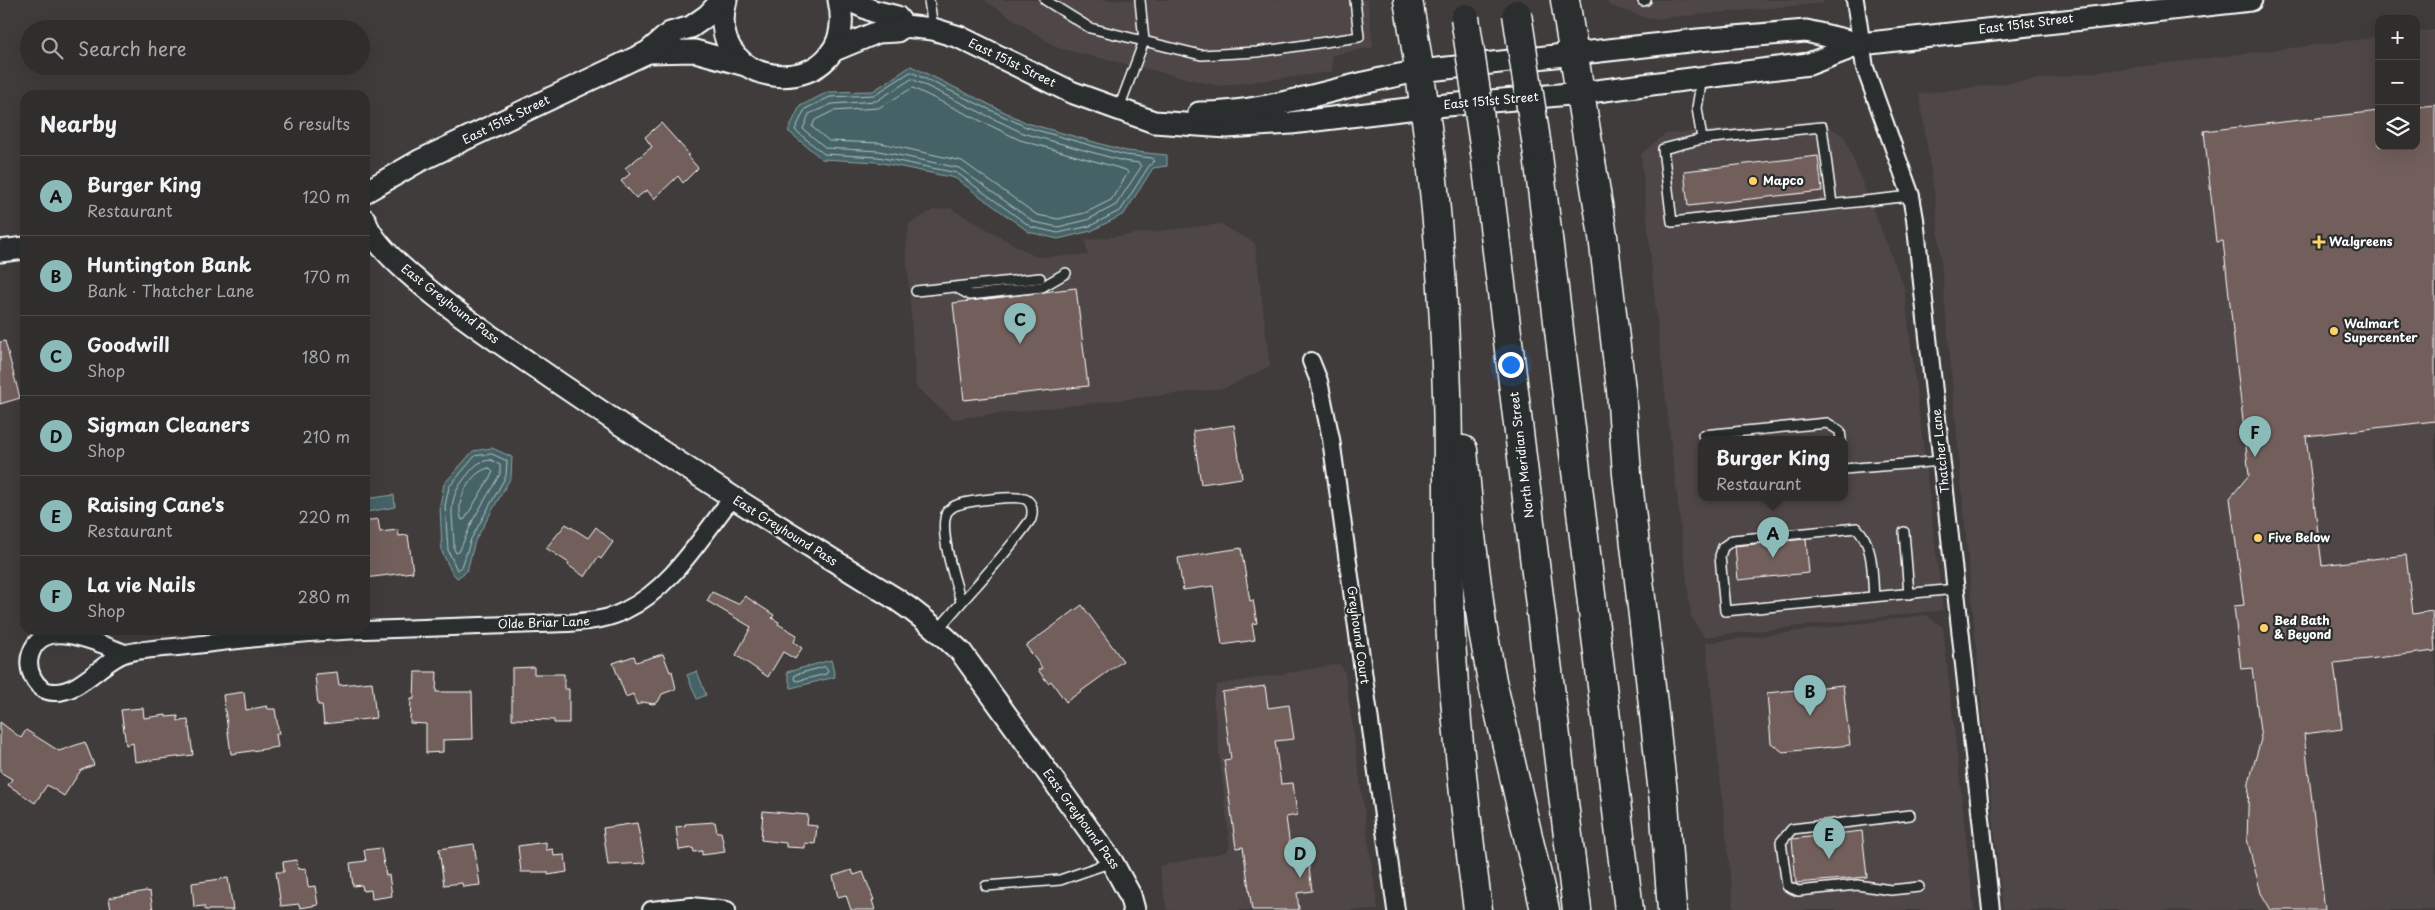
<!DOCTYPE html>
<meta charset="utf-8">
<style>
body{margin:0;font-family:"Playpen Sans",sans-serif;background:#3c3939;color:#f1f3f6}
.controls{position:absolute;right:15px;top:15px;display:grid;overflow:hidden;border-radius:10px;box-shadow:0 5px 20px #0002}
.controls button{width:45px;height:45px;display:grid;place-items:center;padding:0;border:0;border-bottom:1px solid #4b4949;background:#302d2d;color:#f1f3f6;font:25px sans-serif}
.you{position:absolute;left:1510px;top:364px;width:18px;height:18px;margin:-12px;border:4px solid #fff;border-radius:50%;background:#1a73e8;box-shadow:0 0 0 8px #1a73e833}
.badge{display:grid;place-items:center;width:32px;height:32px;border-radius:50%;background:#8bbbb9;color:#111;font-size:16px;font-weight:700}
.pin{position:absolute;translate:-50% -41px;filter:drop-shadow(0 1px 2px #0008)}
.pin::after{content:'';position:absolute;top:26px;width:18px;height:15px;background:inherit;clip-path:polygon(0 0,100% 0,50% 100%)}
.popup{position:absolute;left:1698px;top:436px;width:150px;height:65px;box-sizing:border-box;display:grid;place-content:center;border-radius:10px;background:#302d2d;filter:drop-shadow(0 1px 4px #0005);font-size:16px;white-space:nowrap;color:#a8a8aa}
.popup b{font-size:19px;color:#f1f3f6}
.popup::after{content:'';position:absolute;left:50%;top:100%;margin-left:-10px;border:10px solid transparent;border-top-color:#302d2d}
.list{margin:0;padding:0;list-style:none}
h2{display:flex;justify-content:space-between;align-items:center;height:65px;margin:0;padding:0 20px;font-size:21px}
h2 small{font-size:16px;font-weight:400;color:#a8a8aa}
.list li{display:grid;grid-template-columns:32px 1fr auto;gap:15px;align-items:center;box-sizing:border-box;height:80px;padding:0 20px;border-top:1px solid #4b4949}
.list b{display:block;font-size:19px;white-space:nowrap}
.list p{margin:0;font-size:16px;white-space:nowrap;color:#a8a8aa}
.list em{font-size:16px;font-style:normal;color:#a8a8aa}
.icon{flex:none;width:28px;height:28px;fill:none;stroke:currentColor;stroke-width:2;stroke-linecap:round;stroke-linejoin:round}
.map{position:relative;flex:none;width:2435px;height:910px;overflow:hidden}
.search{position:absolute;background:#302d2d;box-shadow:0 5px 20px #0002;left:20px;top:20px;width:350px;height:55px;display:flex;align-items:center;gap:12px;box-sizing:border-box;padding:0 18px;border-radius:28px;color:#a8a8aa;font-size:19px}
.panel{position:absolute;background:#302d2d;box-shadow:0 5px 20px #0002;left:20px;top:90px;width:350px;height:545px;border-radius:15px}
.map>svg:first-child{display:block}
</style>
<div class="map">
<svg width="2435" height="910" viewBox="0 0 2435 910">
<rect width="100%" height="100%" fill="#403c3c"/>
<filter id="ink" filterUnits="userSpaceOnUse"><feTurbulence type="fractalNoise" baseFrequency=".02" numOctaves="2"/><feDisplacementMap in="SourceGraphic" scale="10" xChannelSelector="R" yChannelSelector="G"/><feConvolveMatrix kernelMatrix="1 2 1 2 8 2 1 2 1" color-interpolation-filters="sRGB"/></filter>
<g filter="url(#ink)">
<g fill="#4f4646" fill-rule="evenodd">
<polygon points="984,0 1368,0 1373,47 1332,55 1332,72 1219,86 1058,48"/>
<polygon points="1607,0 1824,0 1823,3 1650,19 1608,5"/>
<polygon points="2435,30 2435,910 2003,910 1983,722 1936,204 1919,94 2379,37 2379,146 2416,146 2416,32"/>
<path d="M1818 120 1844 136 1904 287 1943 610 1704 637 1691 616 1656 313 1641 154 1665 134ZM1702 439H1844V497H1702Z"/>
<polygon points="950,208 1036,257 1088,255 1085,240 1220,224 1255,243 1270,366 1225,388 952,419 916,387 906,248 909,224 933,210"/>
<polygon points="1926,615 1943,627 1974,910 1734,910 1706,643"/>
<polygon points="1340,664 1345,673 1378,910 1167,910 1159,866 1226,852 1230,846 1213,699 1217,685"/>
</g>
<g fill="#456466" stroke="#8fa2a3">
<polygon points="911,66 1027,123 1126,151 1167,155 1167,166 1153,168 1124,214 1091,231 1058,239 1029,232 955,178 877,162 822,159 788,131 800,106 828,92 873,91"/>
<polygon points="492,448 512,457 511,477 475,541 467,571 457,578 451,571 442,552 440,505 444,484 473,451"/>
<polygon points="394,495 395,507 367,512 365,499"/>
<polygon points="831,660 835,677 791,688 787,672"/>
<polygon points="697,671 706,695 697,699 687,675"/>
</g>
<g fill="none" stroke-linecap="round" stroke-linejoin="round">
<g stroke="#b5c1c2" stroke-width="1">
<polygon points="911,72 1026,127 1125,155 1152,158 1154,162 1149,166 1121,210 1090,226 1058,233 1031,227 957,173 878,157 824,154 795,130 805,109 830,97 874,95"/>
<polygon points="912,79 1023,133 1123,161 1139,163 1141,167 1116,205 1087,220 1058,227 1034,222 959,168 879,151 826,148 803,129 809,114 832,104 876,101"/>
<polygon points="913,88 1020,140 1126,170 1128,173 1111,200 1085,213 1058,219 1037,215 962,161 881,143 829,141 812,127 815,120 833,111 878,108"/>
<polygon points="492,454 507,461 506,476 471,539 462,567 457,570 448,550 445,506 449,487 475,456"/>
<path d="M491 460 500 465V474L473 520 459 552 456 553 454 549C454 515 444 501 469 473 476 464 480 461 491 460Z"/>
<path d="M489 468 493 472 465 519 462 520C454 503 470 471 489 468Z"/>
<polygon points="825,667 828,671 826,674 797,681 794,679 795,675"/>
</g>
</g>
<g fill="#725f5c" stroke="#fff">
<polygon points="2435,105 2435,421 2306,436 2322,565 2406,555 2413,614 2432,611 2435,651 2334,663 2342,729 2304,734 2325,910 2271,910 2261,893 2247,839 2249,782 2261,739 2252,668 2241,669 2234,606 2244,605 2230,498 2249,475 2223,241 2216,242 2204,131 2379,111 2379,146 2416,146 2416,107"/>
<polygon points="661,123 689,154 687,155 698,168 683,183 678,176 654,199 647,190 636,198 621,181 630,174 625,168 652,147 645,137"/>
<polygon points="1818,156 1822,191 1688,206 1684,171"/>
<polygon points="1076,288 1088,386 964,400 953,303"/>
<polygon points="5,341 20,398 0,404 0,342"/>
<polygon points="1234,425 1242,478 1201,484 1193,431"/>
<polygon points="378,519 380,532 398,530 399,536 408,535 413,572 365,578 365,521"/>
<polygon points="566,524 588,538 596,527 613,542 601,559 598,557 585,577 568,565 569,563 546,548"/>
<polygon points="1806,539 1809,573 1738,580 1735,546"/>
<polygon points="1241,548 1250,601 1253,600 1257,623 1252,624 1255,640 1222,645 1213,586 1183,590 1178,558"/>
<polygon points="712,592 738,604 745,596 774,615 772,618 779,622 778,624 797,635 794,642 802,648 795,659 783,652 768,677 736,655 751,627 707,601"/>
<polygon points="1082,605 1123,661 1066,702 1051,681 1048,683 1038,670 1042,668 1026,646"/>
<polygon points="663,654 670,672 672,671 676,689 662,694 658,702 653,704 643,702 637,705 633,694 626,697 613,663 634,656 636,662"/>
<polygon points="534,667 534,674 564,674 564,689 569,689 569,723 554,723 554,720 512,719 512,668"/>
<polygon points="337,672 339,685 372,682 376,718 324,724 322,705 318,705 315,674"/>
<polygon points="415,672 437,672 436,692 472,692 473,739 443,740 443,752 426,753 426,724 410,723 411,699 414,699"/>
<polygon points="1843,685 1850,745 1783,752 1771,743 1767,693"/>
<polygon points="1265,686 1268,708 1289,705 1294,739 1275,741 1281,784 1293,783 1297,815 1286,817 1292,862 1308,860 1312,891 1297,893 1299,910 1252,910 1243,847 1236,848 1224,760 1231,759 1222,692"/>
<polygon points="244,692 246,710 267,706 268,709 275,709 279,734 276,734 278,747 231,754 223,695"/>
<polygon points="143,708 144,718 166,715 166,717 178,716 178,721 188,720 193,755 135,762 133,743 126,745 121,710"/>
<polygon points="0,722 21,738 26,730 59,751 85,742 94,765 81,770 64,796 47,785 35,803 8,785 12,779 0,772"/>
<polygon points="763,811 808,815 807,825 817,826 815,844 805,843 805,848 786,847 786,843 761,840"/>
<polygon points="715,822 717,832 721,832 725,852 702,855 702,851 694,852 693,848 679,850 676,827 685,826 685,824"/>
<polygon points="637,823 645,863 608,865 603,828"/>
<polygon points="1862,831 1867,877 1796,883 1792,839"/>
<polygon points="546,842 546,850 553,849 554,856 565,855 567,872 548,875 548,872 521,872 518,846"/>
<polygon points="474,844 480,885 463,887 462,883 444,885 439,849"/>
<polygon points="381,848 386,876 389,875 392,896 372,899 371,890 363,891 362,885 353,886 350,863 366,861 364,850"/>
<polygon points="297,860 298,869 306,868 308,887 315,886 318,905 300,908 299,904 281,906 276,872 284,872 283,862"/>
<polygon points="852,870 854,875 863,872 874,900 872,900 875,910 851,910 846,895 838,897 833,876"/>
<polygon points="228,878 233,910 205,910 204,906 194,907 192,883"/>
<polygon points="146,891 150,892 153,910 111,910 109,898"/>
</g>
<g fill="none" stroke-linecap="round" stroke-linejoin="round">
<defs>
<g id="service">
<polyline points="929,0 933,28"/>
<polyline points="1045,0 1090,28 1201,55 1257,52 1359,37 1355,0"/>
<polyline points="1643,1 1646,0"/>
<polyline points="1702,77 1697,108 1702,139 1663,149 1672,222 1911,196"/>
<polyline points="1119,108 1144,41 1140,0"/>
<polyline points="1702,139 1822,127 1832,204"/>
<polyline points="957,288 970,295 1042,287 1066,273"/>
<polyline points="916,291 1040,278"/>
<polyline points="1703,435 1827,423 1840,431 1841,439"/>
<polyline points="1844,469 1942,461"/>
<polyline points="1904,532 1909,594"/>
<path d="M1874 597C1872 573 1874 546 1857 528L1733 540 1723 547 1720 556 1725 611 1956 589"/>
<path d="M938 630C969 592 1003 559 1031 519 1033 512 1033 505 1027 500 1019 494 968 501 957 505 953 506 950 509 947 512 938 530 955 581 961 601"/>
<polyline points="1910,815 1792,829 1781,842 1787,886 1798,891 1857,885 1891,890 1919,887"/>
<polyline points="986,886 1060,880 1112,862"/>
</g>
<g id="minor">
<polyline points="1855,0 1865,68 1911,196 1915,219 1991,910"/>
<polyline points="1311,361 1319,381 1331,439 1396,910"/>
<path d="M365 630 568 623C588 621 607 620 624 611 671 589 701 537 732 498"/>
<path d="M125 653C101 645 44 615 31 653 25 668 35 692 54 692 81 693 104 659 127 653 148 648 173 648 195 645 251 638 307 632 364 630"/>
<polyline points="651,910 692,906 727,910"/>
</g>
<g id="tertiary">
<path d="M726 0C700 98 862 104 839 0"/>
<polyline points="848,0 873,11 897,17 904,26 933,29 959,37 1071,92 1154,122 1227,127 1291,123 1425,107 1581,93 1809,64 1861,44 2251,0"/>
<polyline points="832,51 878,32 897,31 904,26"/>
<polyline points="648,52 695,51 745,65"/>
<path d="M1199 113C1274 113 1346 83 1420 71L1698 40 1806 31 1861 44"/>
<polyline points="365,192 419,161 648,52 670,33 691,27 708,15 722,0"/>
<path d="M365 220C376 260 491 337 528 362 648 445 772 523 896 599 920 615 940 632 961 652L1112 862 1130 895 1134 910"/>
<polyline points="0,251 25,248"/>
</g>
<g id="motorway">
<path d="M1408 0C1431 130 1443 261 1447 393 1449 458 1447 524 1449 590 1452 697 1464 804 1478 910"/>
<polyline points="1565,0 1603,236 1621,390 1627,474 1664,802 1672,910"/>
<polyline points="1537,147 1629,910"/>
<polyline points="1485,152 1577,910"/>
<polyline points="1463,450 1470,528 1482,625 1492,681 1545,910"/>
</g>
</defs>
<use href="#service" stroke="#fff" stroke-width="12"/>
<use href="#minor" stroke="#fff" stroke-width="20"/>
<use href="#tertiary" stroke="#fff" stroke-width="25"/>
<use href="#motorway" stroke="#fff" stroke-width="31"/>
<use href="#service" stroke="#2a2d2e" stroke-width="9"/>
<use href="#minor" stroke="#2a2d2e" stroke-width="16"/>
<use href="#tertiary" stroke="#2a2d2e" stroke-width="21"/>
<use href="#motorway" stroke="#2a2d2e" stroke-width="28"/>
<defs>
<g id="motorway-bridge">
<polyline points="1517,14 1537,147"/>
<polyline points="1465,18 1485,152"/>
</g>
</defs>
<use href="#motorway-bridge" stroke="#fff" stroke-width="31" stroke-linecap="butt"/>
<use href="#motorway-bridge" stroke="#2a2d2e" stroke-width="28"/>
</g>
</g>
<g fill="#ffd166" stroke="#2a2d2e" stroke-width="2">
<circle cx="1753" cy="181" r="5"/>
<path d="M2316.5 234.5h5v5h5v5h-5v5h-5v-5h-5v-5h5z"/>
<circle cx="2334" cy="331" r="5"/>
<circle cx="2258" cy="538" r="5"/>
<circle cx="2264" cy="628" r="5"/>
</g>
<g text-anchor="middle" stroke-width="4.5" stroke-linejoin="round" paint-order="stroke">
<g font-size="12" fill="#fff" stroke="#2a2d2e">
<text transform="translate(2026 24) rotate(-7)" y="4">East 151st Street</text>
<text transform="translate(1012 63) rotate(26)" y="4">East 151st Street</text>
<text transform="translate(1491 101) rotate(-5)" y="4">East 151st Street</text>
<text transform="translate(506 120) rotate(-26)" y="4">East 151st Street</text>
<text transform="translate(450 304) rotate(38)" y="4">East Greyhound Pass</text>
<text transform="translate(1941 451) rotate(-96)" y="4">Thatcher Lane</text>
<text transform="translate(1522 455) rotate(-97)" y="4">North Meridian Street</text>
<text transform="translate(785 531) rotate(32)" y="4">East Greyhound Pass</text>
<text transform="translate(544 623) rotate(-2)" y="4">Olde Briar Lane</text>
<text transform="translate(1358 635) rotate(82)" y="4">Greyhound Court</text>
<text transform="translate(1081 819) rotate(54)" y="4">East Greyhound Pass</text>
</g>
<g font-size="12" font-weight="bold" fill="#fff" stroke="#2a2d2e" text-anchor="start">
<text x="1763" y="185">Mapco</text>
<text x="2329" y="246">Walgreens</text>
<text x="2344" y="328">Walmart<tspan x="2344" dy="14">Supercenter</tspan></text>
<text x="2268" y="542">Five Below</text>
<text x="2274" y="625">Bed Bath<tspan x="2274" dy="14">&amp; Beyond</tspan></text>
</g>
</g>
</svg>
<div class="controls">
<button>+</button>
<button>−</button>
<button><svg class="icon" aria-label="layers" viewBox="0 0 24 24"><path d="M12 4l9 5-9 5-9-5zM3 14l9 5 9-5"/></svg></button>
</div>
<div class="you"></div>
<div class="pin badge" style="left:1773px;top:558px">A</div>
<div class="popup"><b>Burger King</b>Restaurant</div>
<div class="pin badge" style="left:1810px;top:716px">B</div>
<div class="pin badge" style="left:1020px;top:344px">C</div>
<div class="pin badge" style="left:1300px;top:878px">D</div>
<div class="pin badge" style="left:1829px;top:859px">E</div>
<div class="pin badge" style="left:2255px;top:457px">F</div>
<div class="search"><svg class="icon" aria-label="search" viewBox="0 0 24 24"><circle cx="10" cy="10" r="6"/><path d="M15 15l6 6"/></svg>Search here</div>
<section class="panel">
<h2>Nearby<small>6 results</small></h2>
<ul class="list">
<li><span class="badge">A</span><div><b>Burger King</b><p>Restaurant</p></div><em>120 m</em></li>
<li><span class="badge">B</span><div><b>Huntington Bank</b><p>Bank · Thatcher Lane</p></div><em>170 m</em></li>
<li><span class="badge">C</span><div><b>Goodwill</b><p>Shop</p></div><em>180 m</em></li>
<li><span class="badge">D</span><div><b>Sigman Cleaners</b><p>Shop</p></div><em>210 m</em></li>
<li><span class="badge">E</span><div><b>Raising Cane's</b><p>Restaurant</p></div><em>220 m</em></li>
<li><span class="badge">F</span><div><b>La vie Nails</b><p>Shop</p></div><em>280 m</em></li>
</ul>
</section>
</div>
